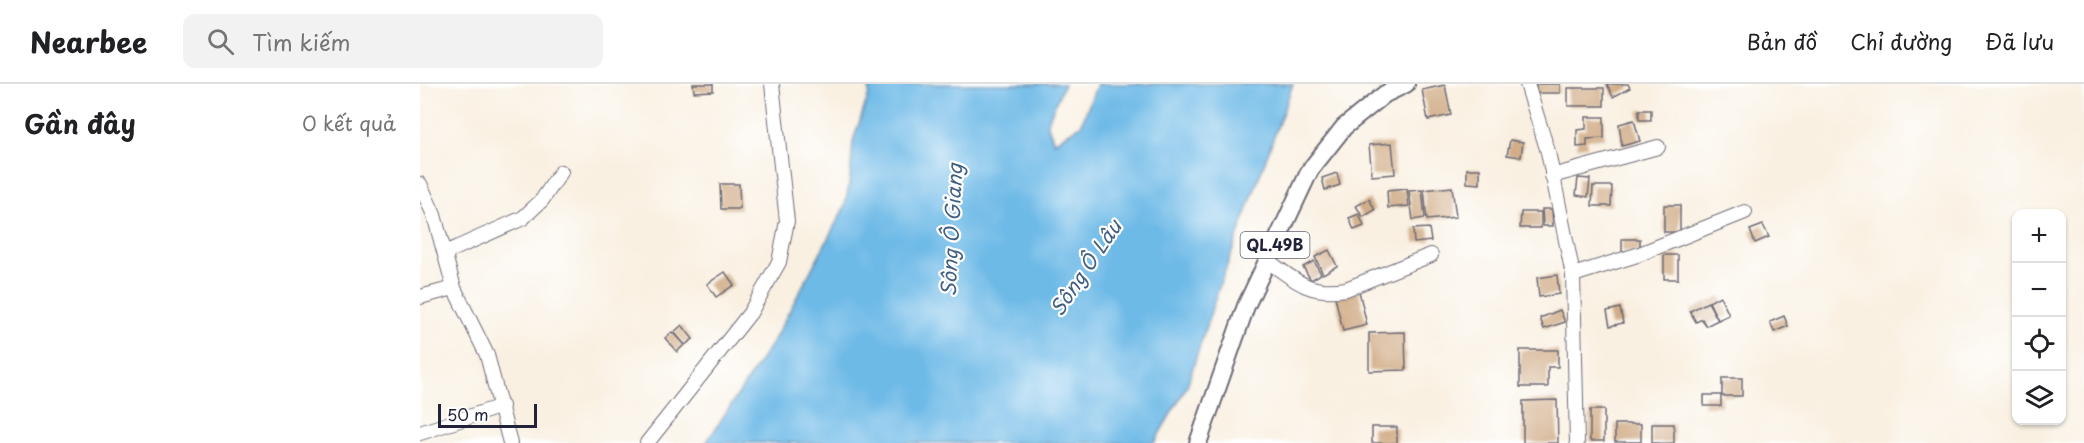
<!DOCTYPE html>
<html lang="vi">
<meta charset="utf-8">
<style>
body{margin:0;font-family:"Playpen Sans",sans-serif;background:#f2f2f2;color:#202124}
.controls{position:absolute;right:18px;bottom:18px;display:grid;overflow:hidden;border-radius:12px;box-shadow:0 2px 4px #0004}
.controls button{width:54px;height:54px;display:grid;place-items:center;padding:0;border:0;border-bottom:2px solid #e0e0e0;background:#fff;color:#202124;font:30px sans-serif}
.scale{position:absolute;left:18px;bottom:15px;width:99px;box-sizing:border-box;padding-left:6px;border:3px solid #22223b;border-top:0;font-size:16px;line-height:21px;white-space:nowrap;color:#22223b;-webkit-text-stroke:4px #fff;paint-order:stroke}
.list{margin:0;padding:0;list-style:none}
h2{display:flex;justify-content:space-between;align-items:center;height:78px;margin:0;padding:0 24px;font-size:26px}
h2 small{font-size:20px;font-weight:400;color:#757577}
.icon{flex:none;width:33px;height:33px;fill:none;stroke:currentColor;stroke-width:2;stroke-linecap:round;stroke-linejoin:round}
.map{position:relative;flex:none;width:1664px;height:359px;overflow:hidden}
header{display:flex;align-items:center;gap:36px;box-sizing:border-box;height:84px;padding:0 30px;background:#fff;border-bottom:2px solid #e0e0e0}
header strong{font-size:28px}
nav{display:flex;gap:33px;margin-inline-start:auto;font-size:21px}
.search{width:420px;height:54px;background:#f2f2f2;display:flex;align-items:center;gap:15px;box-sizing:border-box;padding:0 21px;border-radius:12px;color:#757577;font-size:22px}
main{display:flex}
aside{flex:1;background:#fff}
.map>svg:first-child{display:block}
</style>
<header>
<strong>Nearbee</strong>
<div class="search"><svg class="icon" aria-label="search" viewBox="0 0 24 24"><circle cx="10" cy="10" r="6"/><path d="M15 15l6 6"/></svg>Tìm kiếm</div>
<nav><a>Bản đồ</a><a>Chỉ đường</a><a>Đã lưu</a></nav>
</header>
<main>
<aside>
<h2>Gần đây<small>0 kết quả</small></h2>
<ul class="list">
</ul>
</aside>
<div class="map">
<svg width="1664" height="359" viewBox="0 0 1664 359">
<rect width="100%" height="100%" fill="#fff"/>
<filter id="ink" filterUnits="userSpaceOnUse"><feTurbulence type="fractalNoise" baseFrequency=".0167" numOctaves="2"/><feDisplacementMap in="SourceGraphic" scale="12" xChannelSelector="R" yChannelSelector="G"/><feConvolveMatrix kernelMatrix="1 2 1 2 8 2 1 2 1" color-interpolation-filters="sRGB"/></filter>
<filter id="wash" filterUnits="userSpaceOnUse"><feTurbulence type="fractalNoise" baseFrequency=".008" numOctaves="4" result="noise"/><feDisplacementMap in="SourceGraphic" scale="24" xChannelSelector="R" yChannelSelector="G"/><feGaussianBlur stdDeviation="1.35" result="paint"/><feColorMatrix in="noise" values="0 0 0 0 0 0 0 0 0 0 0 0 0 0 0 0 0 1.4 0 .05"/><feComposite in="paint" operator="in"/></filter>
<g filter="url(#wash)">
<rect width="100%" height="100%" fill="#f9f0e1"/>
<polygon fill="#6ebae7" stroke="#486e91" stroke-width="1.5" points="449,0 644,0 627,39 634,58 661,41 677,0 873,0 797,209 767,302 734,359 286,359 354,256 425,122 430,95 433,57 449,10"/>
<g id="blocks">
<g fill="#d1ae89">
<polygon points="273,0 293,0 293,7 274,8"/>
<rect x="1116" y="0" width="24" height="9"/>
<polygon points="1187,0 1208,0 1210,4 1193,13"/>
<polygon points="1025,1 1031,31 1008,36 1002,6"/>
<rect x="1148" y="4" width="36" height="18"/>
<rect x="1219" y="26" width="12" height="10"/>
<polygon points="1166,33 1184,33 1184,54 1167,55 1167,62 1157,63 1157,46 1166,45"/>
<polygon points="1214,36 1220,57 1202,62 1199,40"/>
<polygon points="1090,56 1103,58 1101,73 1087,71"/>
<polygon points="972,59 975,90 952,92 949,61"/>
<polygon points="1047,85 1060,85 1060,100 1047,99"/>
<polygon points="917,89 920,101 905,106 902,94"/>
<polygon points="1158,94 1170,95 1168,113 1156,111"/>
<polygon points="300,100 319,100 320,125 301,125"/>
<polygon points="1173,102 1192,102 1191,122 1172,122"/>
<polygon points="1032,103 1036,133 1007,136 1004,106"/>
<polygon points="987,105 989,122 968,124 967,107"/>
<polygon points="1002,106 1005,134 993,136 989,107"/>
<polygon points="949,115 955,126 943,133 936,122"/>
<rect x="1244" y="121" width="16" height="27"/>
<polygon points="1122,125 1132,125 1133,142 1123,142"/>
<polygon points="1101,128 1121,128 1121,144 1100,144"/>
<polygon points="939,130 944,142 934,146 929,134"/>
<polygon points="1343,141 1349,153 1335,159 1330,146"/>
<polygon points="1009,144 1011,157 994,159 993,145"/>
<rect x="1202" y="155" width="18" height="13"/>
<polygon points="909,166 917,182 903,190 895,173"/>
<rect x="1244" y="171" width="14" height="24"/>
<polygon points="894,177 901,190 891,196 883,183"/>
<polygon points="305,188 314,201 296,213 287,200"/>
<polygon points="1137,191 1139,210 1119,213 1117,194"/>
<polygon points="939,207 947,241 923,247 915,213"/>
<polygon points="1300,212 1309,231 1298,236 1289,218"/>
<polygon points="1288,218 1298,236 1286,242 1282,235 1276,238 1270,227"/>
<polygon points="1200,224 1203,239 1190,242 1187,227"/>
<polygon points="1140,226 1145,238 1124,245 1120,234"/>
<polygon points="1364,232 1368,242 1354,248 1350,238"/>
<polygon points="262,241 273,255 265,261 254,248"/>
<polygon points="252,248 264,261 257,268 245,254"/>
<polygon points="985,248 986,286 949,287 949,249"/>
<polygon points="1100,266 1138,266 1138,283 1128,283 1128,303 1100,303"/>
<rect x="1302" y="294" width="20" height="18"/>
<rect x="1284" y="311" width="17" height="11"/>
<polygon points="1137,316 1138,359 1103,359 1103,317"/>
<rect x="1170" y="326" width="14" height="31"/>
<rect x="1195" y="340" width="26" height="18"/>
<rect x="1232" y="340" width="22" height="19"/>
<rect x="952" y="343" width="25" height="16"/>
</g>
</g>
</g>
<g filter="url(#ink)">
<use href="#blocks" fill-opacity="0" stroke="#6d6a75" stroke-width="1.5"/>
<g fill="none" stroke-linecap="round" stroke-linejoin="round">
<defs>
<g id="minor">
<polyline points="1107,0 1128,68 1153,191 1157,359"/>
<polyline points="1132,92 1238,63"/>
<polyline points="0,100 14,131 34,204 67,271 90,359"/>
<polyline points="25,169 103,134 122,116 141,88"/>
<path d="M848 177C876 197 889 211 926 205L1011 171"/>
<polyline points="1153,191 1217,171 1325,128"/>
<polyline points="0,213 34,204"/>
<polyline points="0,349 82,322"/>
<polyline points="227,359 330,229 359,178 367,137 352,0"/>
</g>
<polyline id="major" points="778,359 826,222 890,86 924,43 965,10 986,0"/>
</defs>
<use href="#minor" stroke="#6d6a75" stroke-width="16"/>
<use href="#major" stroke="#6d6a75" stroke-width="20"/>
<use href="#minor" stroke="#fff" stroke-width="14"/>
<use href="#major" stroke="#fff" stroke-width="16"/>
</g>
</g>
<g text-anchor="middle" stroke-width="4.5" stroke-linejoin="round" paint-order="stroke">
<rect fill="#fff" stroke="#646476" stroke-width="1.5" x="820.5" y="148" width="69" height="26" rx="4.5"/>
<g font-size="16" font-weight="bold" fill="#22223b">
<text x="855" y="167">QL.49B</text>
</g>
<g font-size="20" font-style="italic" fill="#405f80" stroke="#fff">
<text transform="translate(532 146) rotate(-87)" y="7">Sông Ô Giang</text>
<text transform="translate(666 184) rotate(-56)" y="7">Sông Ô Lâu</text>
</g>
</g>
</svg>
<div class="controls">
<button>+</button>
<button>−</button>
<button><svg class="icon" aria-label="locate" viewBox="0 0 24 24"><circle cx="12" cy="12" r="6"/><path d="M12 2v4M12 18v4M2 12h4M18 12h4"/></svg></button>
<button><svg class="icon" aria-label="layers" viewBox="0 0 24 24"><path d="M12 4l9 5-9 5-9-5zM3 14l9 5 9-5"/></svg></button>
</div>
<div class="scale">50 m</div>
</div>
</main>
